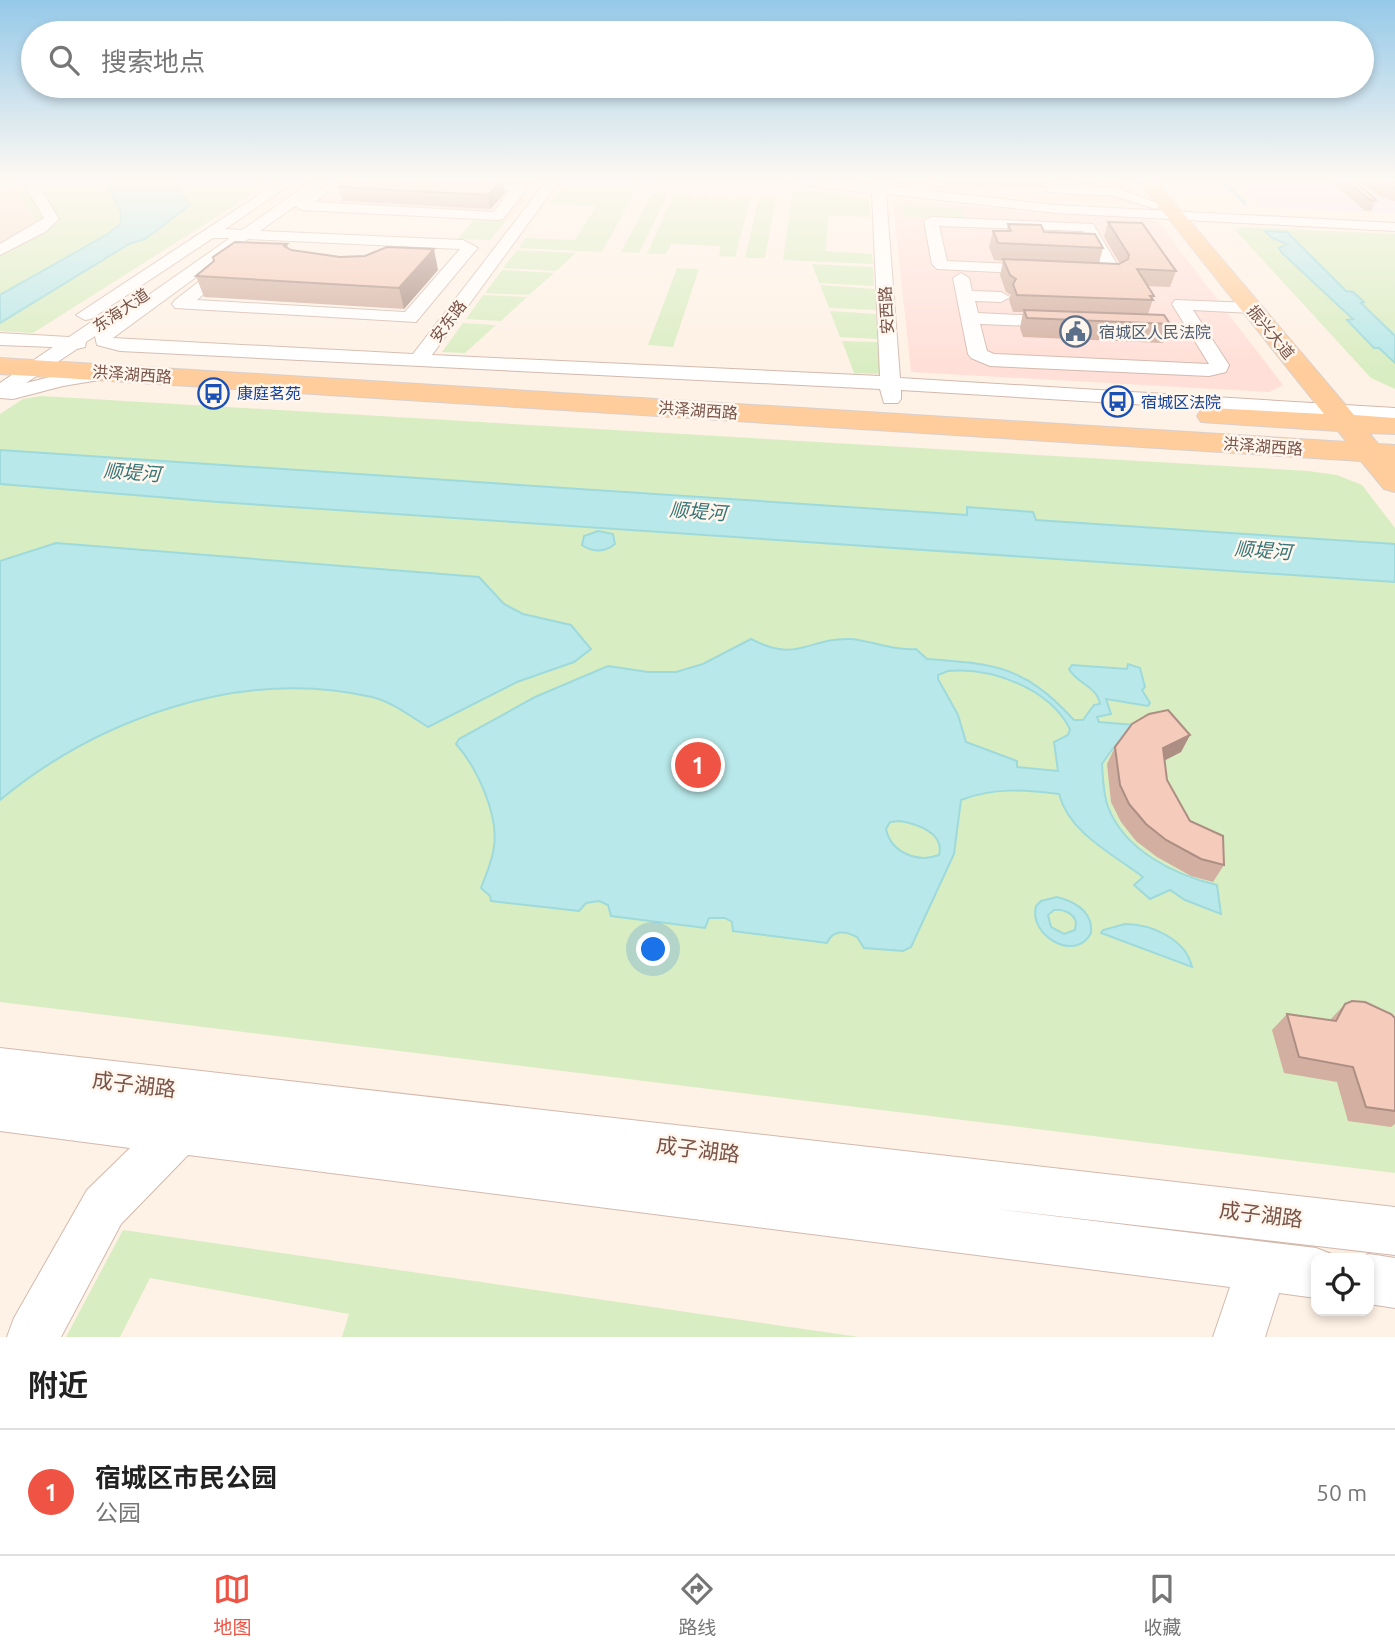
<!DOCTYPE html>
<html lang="zh">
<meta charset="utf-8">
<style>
body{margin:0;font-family:Ubuntu,"Noto Sans SC",sans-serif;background:#f6f6f6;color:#222}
.controls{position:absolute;right:21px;bottom:21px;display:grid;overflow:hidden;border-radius:14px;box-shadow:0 4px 10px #0003}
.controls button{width:63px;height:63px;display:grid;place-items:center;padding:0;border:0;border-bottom:2px solid #e0e0e0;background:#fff;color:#222;font:35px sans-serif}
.you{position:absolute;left:654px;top:950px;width:24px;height:24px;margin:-18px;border:5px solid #fff;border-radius:50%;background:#1a73e8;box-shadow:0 0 0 10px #1a73e833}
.badge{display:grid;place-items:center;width:46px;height:46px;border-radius:50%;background:#ef5343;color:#fff;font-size:23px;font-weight:700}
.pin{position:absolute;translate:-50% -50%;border:4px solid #fff;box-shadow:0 2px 7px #0006}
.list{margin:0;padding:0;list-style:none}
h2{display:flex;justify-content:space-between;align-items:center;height:91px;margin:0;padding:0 28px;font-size:30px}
h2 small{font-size:23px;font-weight:400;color:#767676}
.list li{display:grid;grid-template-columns:46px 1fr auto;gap:21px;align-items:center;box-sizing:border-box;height:126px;padding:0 28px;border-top:2px solid #e0e0e0}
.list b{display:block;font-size:26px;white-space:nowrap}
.list p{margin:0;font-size:23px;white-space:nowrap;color:#767676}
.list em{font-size:23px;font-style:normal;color:#767676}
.icon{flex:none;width:38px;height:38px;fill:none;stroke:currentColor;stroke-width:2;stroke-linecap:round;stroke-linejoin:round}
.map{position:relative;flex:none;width:1395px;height:1337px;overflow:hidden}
.search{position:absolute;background:#fff;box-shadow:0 4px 10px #0003;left:21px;right:21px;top:21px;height:77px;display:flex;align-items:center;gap:18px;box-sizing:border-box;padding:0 24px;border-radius:38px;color:#767676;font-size:26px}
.sheet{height:217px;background:#fff}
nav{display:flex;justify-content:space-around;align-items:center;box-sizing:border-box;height:98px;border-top:2px solid #e0e0e0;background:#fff;font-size:19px;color:#767676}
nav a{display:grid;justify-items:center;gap:4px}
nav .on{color:#ef5343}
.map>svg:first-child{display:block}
</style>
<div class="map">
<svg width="1395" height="1337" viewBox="0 0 1395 1337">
<rect width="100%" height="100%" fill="#fef1e5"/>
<polygon fill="#f6e2d3" points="0,180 12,180 38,223 0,243"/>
<g fill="#ffdfd8">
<polygon points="336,180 509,180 539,182 509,220 293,211"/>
<polygon points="1123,180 1143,205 993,196 884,183 883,181"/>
<polygon points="902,199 1041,213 1142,218 1158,222 1283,385 1269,392 911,372 893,203"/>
</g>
<polygon fill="#eee2fa" points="1395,180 1395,213 1261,207 1233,181"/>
<g fill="#d9edc2">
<polygon points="12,180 275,180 33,333 0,331 0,243 37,223"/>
<polygon points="567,180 642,180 602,252 519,248 525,238 575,240 596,206 549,204"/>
<polygon points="793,188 860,197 869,200 870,217 828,216 826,251 872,254 873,264 783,260"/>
<polygon points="652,194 668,194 639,253 621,252"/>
<polygon points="674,194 691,195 690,198 695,199 697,195 710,196 709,199 715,200 717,196 729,196 728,200 734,200 735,196 751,197 735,257 719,256 721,246 671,244 666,254 647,254"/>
<polygon points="759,197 776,198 765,258 745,258"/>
<polygon points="903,206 963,209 965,219 904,217"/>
<polygon points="474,220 506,221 490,240 457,239"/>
<polygon points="1244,227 1395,234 1395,389 1371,378 1235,230"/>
<polygon points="517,250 576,253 556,271 503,268"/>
<polygon points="812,264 873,267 874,286 819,283"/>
<polygon points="677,268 699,269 673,347 648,345"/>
<polygon points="502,270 554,273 529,295 485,293"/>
<polygon points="820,285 875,289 876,310 829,308"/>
<polygon points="483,295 527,297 501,321 466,319"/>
<polygon points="830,311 876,314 878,339 840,337"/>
<polygon points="463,323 496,325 465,353 442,352"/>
<polygon points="842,341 878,342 880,374 854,373"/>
<polygon points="41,396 1308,471 1337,475 1362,485 1395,528 1395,1173 0,1002 0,414 23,399"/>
<polygon points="123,1230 859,1337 342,1337 349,1314 150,1278 120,1337 66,1337"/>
</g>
<g fill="#b8e8e9" stroke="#9edadb" stroke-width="2" fill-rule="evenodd">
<path d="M107 180H169L190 205 145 239 129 244 0 323V295L108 234 120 224C126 208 108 196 107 180Z"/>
<polygon points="1265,231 1287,232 1346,291 1353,292 1364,302 1361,303 1395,336 1395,363 1379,348 1374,348 1347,320 1353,319 1282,253 1279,248 1287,244 1272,238"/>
<polygon points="0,450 967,515 967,507 1033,512 1036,520 1395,544 1395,582 218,502 0,484"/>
<path d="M598 531 613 534 615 544C605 552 593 553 582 545L584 536Z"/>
<path d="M56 543 479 577 504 604 523 614 571 625 591 649 574 662 517 682 428 727C410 716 392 702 372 697 243 667 99 718 0 800V561Z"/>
<path d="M751 639C799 664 808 637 851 639 873 641 894 651 916 649L927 659C997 664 1024 666 1074 720H1083L1094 705 1100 704C1097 686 1077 684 1069 669L1072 665 1127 669 1128 664 1140 668 1145 687 1142 690 1150 703 1148 706 1106 699 1111 714 1097 717 1099 722 1147 726C1124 733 1115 744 1102 764 1103 777 1103 794 1108 807 1125 851 1175 875 1217 885L1221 914 1185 900 1170 890 1150 899 1134 885 1143 877C1113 854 1069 833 1059 794 1025 790 994 787 961 800L954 854 911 947 903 951 864 948 857 937C846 931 833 929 827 943L733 931 732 922 725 918H709L705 928 611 916 608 905 599 901 586 903 579 911 491 901 490 896 481 888C486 874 493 860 494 846 499 815 476 766 456 744L459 739 535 697 608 666 648 672H676L703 664ZM948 671C991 667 1049 688 1070 729L1068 735 1054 742 1058 771 1017 767V761L966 742 958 715 938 679V675ZM900 821C917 824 945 833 939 855 918 863 891 853 886 829L890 822Z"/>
<path d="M1057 897C1076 902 1093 912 1091 933 1076 963 1028 936 1036 906L1041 901ZM1054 910C1064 909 1073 913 1076 922L1075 930 1064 934 1051 927 1048 915Z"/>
<path d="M1125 924C1151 924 1186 939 1192 967L1101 933 1103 930Z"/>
</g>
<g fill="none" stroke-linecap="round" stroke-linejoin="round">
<polyline stroke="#9edadb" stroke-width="3.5" points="1221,180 1245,203"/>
<defs>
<g id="minor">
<polygon points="22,180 35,180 59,219 45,232 0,255 0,244 44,218"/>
<polygon points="314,180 329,180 319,189 326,193 315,202 494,212 510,191 400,184 394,180 520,184 527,188 503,219 498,220 302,210 295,206 260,231 463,240 478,248 475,251 416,322 175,308 172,304 175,300 205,277 211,275 219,280 197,300 405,312 460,249 248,239 113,338 413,354 547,180 560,180 432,355 880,376 872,193 792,184 786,180 833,180 872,185 871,180 885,180 885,186 1056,205 1395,223 1395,231 1056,213 886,194 900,378 1395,408 1395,420 901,390 901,399 898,403 884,403 880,389 120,351 97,345 95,336 86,342 85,347 77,349 26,383 62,374 110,367 117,369 120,373 117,377 63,386 13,399 0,398 0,383 53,347 0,345 0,333 69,337 109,310 115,309 123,313 230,238 213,238 91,319 85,320 76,315 278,182 288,182 290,185 225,229 242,230"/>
<polygon points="1053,185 1117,188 1162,205 1155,209 1115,196 1048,192 1048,186"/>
<path d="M931 217 1093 224 1122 273 1114 278 937 269 932 264 924 221ZM939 226 1083 231 1103 268 947 261Z"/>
<polygon points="961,273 969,278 972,291 1001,292 1010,297 1001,302 975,301 978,313 1062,317 1071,322 1062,327 980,324 987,351 994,354 1209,364 1172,304 1175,300 1251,303 1260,308 1251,313 1193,310 1229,365 1226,372 1209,376 990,366 971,358 968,354 953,278"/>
<polygon points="0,1048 1395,1207 1395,1255 996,1209 1316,1248 1334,1255 1335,1258 1316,1258 1316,1298 1279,1293 1265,1337 1213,1337 1230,1287 188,1155 121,1224 61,1337 7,1337 14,1318 87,1190 130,1148 0,1131"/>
<polygon points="1369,1254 1395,1258 1395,1308 1369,1304 1369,1258 1358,1258"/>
</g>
<polygon id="major" points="1138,180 1155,180 1354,415 1395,418 1395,434 1369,433 1378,444 1395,445 1395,492 1384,489 1361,461 0,374 0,358 1347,442 1338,431 1201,422 1197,416 1201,410 1211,408 1324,414"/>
</defs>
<use href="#minor" stroke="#d3b9ad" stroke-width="2"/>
<use href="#major" stroke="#d9cfcc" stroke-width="2"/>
<use href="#minor" fill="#fff" fill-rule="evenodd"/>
<use href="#major" fill="#ffcd9b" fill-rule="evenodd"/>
</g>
<g fill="#d3afa1">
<polygon points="348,180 517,180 503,181 505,193 490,209 342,201 339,187"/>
<polygon points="931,180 1098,180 1097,184 1052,182 1046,184 1045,188 947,185"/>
<polygon points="1329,180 1354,180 1376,200 1371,211 1365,211"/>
<polygon points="1355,180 1395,180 1395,201 1381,197 1358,181"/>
<polygon points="1108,222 1176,271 1170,287 1148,286 1154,296 1148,314 1170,324 1163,343 1023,337 1020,328 1023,312 1013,312 1009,300 1011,295 1006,292 1000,275 1003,261 994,260 989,247 993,231 1007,231 1008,224 1044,232 1103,248 1099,263 1120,264 1104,237"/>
<polygon points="287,244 289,249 291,250 340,257 438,270 404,309 204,297 196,276"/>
<polygon points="1190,735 1181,752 1165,760 1167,780 1190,821 1224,865 1213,882 1191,876 1157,857 1136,841 1121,822 1111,802 1107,764 1115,747"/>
<polygon points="1345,1004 1395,1018 1395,1124 1391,1127 1348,1121 1337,1082 1284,1073 1272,1030 1287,1014 1330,1020"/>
</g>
<g fill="#ac8e83">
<polygon points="503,180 505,193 490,209 488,195"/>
<polygon points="1047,180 1053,180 1052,182 1046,184"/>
<polygon points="434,249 438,270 404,309 399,288"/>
<polygon points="1190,735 1181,752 1154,766 1163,748"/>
</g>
<g fill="#f5cbbb" stroke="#ac8e83" stroke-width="2">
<polygon points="348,180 502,180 488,195 339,187"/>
<polygon points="1346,180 1354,180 1376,200 1370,200"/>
<polygon points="1377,180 1395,180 1395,189 1386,186"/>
<polygon points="1108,222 1142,223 1176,271 1137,269 1154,296 1150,296 1153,300 1017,295 1013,284 1016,279 1010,275 1003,259 1119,264 1128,259 1129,255"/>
<polygon points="1008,224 1041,225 1044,232 1095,234 1103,248 998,243 993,231 1011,231"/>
<polygon points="235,242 287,244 284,246 291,250 340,257 365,256 387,247 434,249 399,288 196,276 214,261 213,257"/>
<polygon points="1024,310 1164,315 1170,324 1027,318"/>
<polygon points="1168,710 1190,735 1163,748 1167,780 1190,821 1223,836 1224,865 1201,859 1166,840 1146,824 1129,804 1120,785 1115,747 1132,724 1149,714"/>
<polygon points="1352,1001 1365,1002 1391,1014 1395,1018 1395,1111 1366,1107 1353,1067 1299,1057 1287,1014 1336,1021 1345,1004"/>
</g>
<linearGradient id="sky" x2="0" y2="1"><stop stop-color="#95c9e8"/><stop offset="0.49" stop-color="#fff9f3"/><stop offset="1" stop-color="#fff9f3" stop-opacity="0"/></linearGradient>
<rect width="1395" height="368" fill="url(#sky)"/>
<defs>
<symbol id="civic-ring" viewBox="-11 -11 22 22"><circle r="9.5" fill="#fff6ed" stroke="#5c6f8a" stroke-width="1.5"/><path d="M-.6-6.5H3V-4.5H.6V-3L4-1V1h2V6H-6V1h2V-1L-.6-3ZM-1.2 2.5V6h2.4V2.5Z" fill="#5c6f8a"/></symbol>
<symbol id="bus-ring" viewBox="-11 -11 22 22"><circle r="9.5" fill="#fff6ed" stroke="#1a4fb4" stroke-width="1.5"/><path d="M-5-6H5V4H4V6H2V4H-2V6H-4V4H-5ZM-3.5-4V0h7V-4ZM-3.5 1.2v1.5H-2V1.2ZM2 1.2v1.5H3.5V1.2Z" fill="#1a4fb4"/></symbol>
</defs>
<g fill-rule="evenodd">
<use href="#civic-ring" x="1058" y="314" width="35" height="35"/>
<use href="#bus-ring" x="196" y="376" width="35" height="35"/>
<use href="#bus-ring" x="1100" y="384" width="35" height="35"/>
</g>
<g text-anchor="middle" stroke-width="5" stroke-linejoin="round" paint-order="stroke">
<g font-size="16" fill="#795348" stroke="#fff6ed">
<text transform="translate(121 310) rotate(-34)" y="6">东海大道</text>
<text transform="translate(886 310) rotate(-93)" y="6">安西路</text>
<text transform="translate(448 321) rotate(-53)" y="6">安东路</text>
<text transform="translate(1271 332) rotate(51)" y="6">振兴大道</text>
<text transform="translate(132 374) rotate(4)" y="6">洪泽湖西路</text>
<text transform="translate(698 410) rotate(4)" y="6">洪泽湖西路</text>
<text transform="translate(1263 446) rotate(4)" y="6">洪泽湖西路</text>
</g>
<g font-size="16" fill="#4e5e75" stroke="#fff6ed" text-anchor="start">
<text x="1099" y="338">宿城区人民法院</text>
</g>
<g font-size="16" fill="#164399" stroke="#fff6ed" text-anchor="start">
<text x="237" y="399">康庭茗苑</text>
<text x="1141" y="408">宿城区法院</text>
</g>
<g font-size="19" font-style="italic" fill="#387578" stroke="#fff6ed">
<text transform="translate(132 472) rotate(4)" y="7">顺堤河</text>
<text transform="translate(698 511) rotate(4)" y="7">顺堤河</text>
<text transform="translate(1263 550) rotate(4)" y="7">顺堤河</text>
</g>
<g font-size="21" fill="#795348" stroke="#fff6ed">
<text transform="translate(134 1085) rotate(7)" y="7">成子湖路</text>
<text transform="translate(698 1150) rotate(7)" y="7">成子湖路</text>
<text transform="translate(1261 1215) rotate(7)" y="7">成子湖路</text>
</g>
</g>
</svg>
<div class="controls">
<button><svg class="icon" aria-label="locate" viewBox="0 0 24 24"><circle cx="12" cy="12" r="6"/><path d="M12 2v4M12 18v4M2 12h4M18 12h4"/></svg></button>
</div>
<div class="you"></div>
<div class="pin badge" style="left:698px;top:765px">1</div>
<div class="search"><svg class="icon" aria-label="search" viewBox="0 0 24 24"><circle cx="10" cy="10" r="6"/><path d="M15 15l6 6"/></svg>搜索地点</div>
</div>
<section class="sheet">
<h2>附近<small></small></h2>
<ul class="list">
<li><span class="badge">1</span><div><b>宿城区市民公园</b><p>公园</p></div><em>50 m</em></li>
</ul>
</section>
<nav>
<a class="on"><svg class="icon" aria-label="map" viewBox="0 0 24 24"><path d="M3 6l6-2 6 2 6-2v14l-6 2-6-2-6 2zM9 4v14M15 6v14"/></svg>地图</a>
<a><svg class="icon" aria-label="directions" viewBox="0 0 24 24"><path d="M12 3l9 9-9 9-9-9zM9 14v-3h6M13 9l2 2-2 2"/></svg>路线</a>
<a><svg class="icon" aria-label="saved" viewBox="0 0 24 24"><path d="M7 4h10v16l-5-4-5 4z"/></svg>收藏</a>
</nav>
